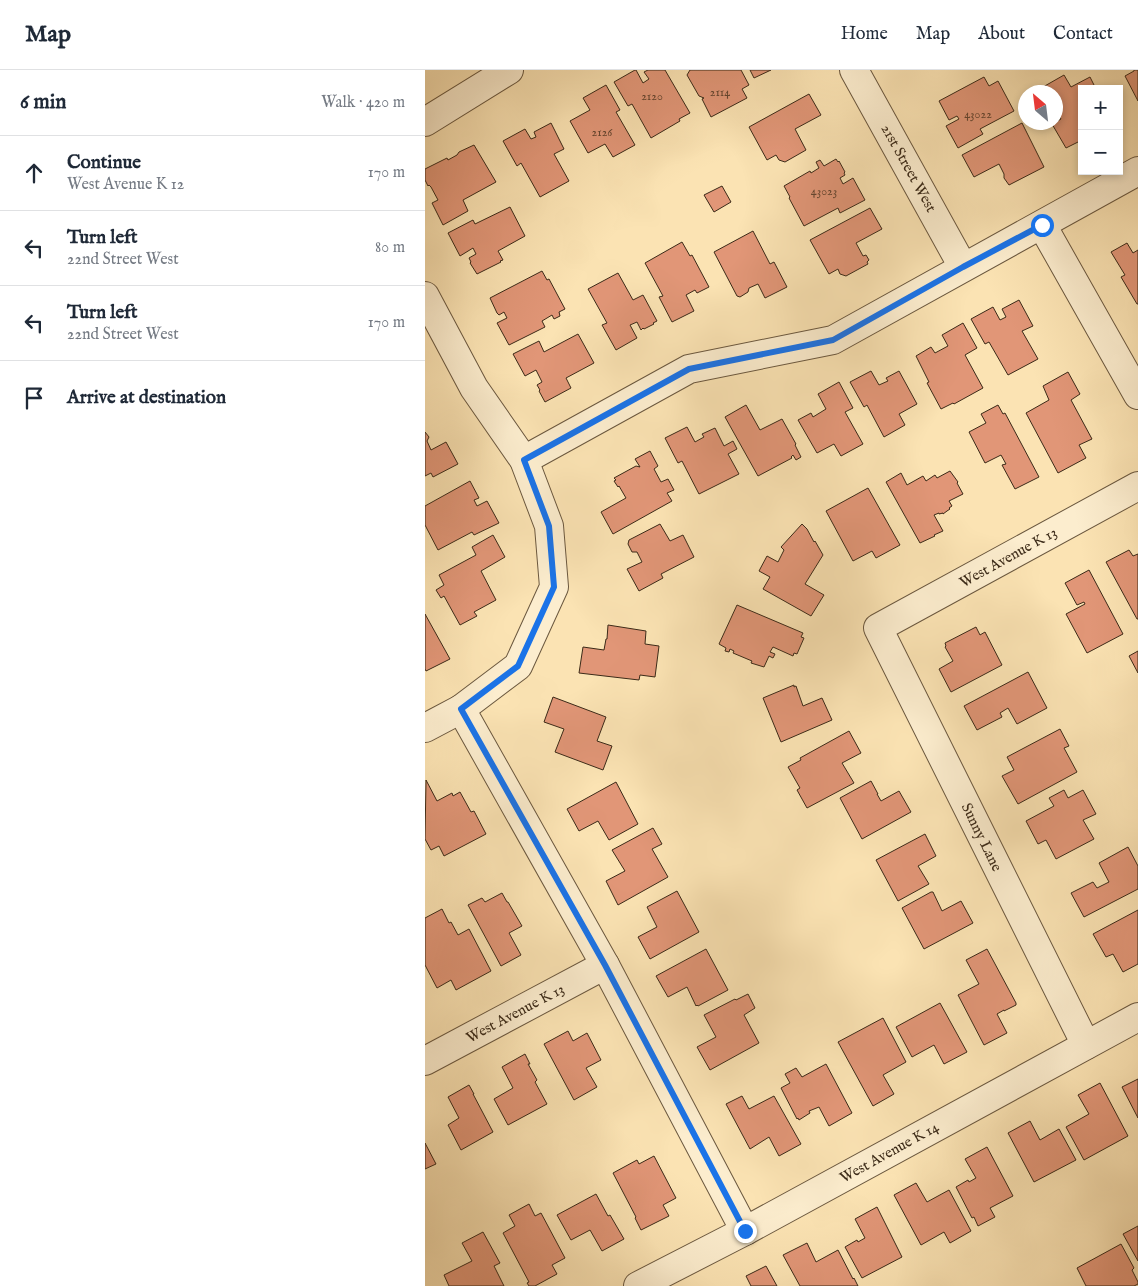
<!DOCTYPE html>
<meta charset="utf-8">
<style>
body{margin:0;font-family:"IM FELL English",serif;background:#f6f6f7;color:#1f2937}
.controls{position:absolute;right:15px;top:15px;display:grid;overflow:hidden;border-radius:0px;box-shadow:0 2px 8px #0003}
.controls button{width:45px;height:45px;display:grid;place-items:center;padding:0;border:0;border-bottom:1px solid #e0e1e3;background:#fff;color:#1f2937;font:25px sans-serif}
.compass{position:absolute;left:593px;top:15px;width:45px;height:45px;border-radius:50%;background:#fff;box-shadow:0 2px 8px #0003;rotate:332deg}
.stop{position:absolute;width:15px;height:15px;margin:-11px;border:4px solid #1a73e8;border-radius:50%;background:#fff}
.stop.end{background:#1a73e8;border-color:#fff;box-shadow:0 1px 5px #0008}
.list{margin:0;padding:0;list-style:none}
h2{display:flex;justify-content:space-between;align-items:center;height:65px;margin:0;padding:0 20px;font-size:21px}
h2 small{font-size:16px;font-weight:400;color:#747a83}
.list li{display:grid;grid-template-columns:32px 1fr auto;gap:15px;align-items:center;box-sizing:border-box;height:75px;padding:0 20px;border-top:1px solid #e0e1e3}
.list b{display:block;font-size:19px;white-space:nowrap}
.list p{margin:0;font-size:16px;white-space:nowrap;color:#747a83}
.list em{font-size:16px;font-style:normal;color:#747a83}
.icon{flex:none;width:28px;height:28px;fill:none;stroke:currentColor;stroke-width:2;stroke-linecap:round;stroke-linejoin:round}
.map{position:relative;flex:none;width:713px;height:1216px;overflow:hidden}
header{display:flex;align-items:center;gap:30px;box-sizing:border-box;height:70px;padding:0 25px;background:#fff;border-bottom:1px solid #e0e1e3}
header strong{font-size:24px}
nav{display:flex;gap:28px;margin-inline-start:auto;font-size:18px}
main{display:flex}
aside{flex:1;background:#fff}
.map>svg:first-child{display:block}
</style>
<header>
<strong>Map</strong>
<nav><a>Home</a><a>Map</a><a>About</a><a>Contact</a></nav>
</header>
<main>
<aside>
<h2>6 min<small>Walk · 420 m</small></h2>
<ul class="list">
<li><svg class="icon" aria-label="ahead" viewBox="0 0 24 24"><path d="M12 20V5M6 11l6-6 6 6"/></svg><div><b>Continue</b><p>West Avenue K 12</p></div><em>170 m</em></li>
<li><svg class="icon" aria-label="left" viewBox="0 0 24 24"><path d="M17 20v-9H6M10 6l-5 5 5 5"/></svg><div><b>Turn left</b><p>22nd Street West</p></div><em>80 m</em></li>
<li><svg class="icon" aria-label="left" viewBox="0 0 24 24"><path d="M17 20v-9H6M10 6l-5 5 5 5"/></svg><div><b>Turn left</b><p>22nd Street West</p></div><em>170 m</em></li>
<li><svg class="icon" aria-label="arrive" viewBox="0 0 24 24"><path d="M6 21V4h12l-3 4 3 4H6"/></svg><div><b>Arrive at destination</b></div></li>
</ul>
</aside>
<div class="map">
<svg width="713" height="1216" viewBox="0 0 713 1216">
<rect width="100%" height="100%" fill="#fbe3b3"/>
<filter id="stains"><feTurbulence type="fractalNoise" baseFrequency=".004" numOctaves="4"/><feColorMatrix values="0 0 0 0 .2 0 0 0 0 .09 0 0 0 0 .02 0 0 0 .5 -.17"/></filter>
<radialGradient id="worn" r=".72"><stop offset=".6" stop-color="#630" stop-opacity="0"/><stop offset="1" stop-color="#630" stop-opacity=".3"/></radialGradient>
<g fill="#e19677" stroke="#3b2a18">
<polygon points="210,0 211,0 218,13 224,9 219,2 223,0 240,0 265,43 254,49 255,51 226,68 207,34 203,36 189,12"/>
<polygon points="265,0 316,0 324,15 317,19 322,28 286,47 277,29 279,28 274,26 262,5"/>
<polygon points="325,0 346,0 329,8"/>
<polygon points="709,0 713,0 713,31 700,6 709,1"/>
<polygon points="639,5 646,17 665,7 671,19 657,19 657,50 655,51 657,55 657,70 641,78 627,54 636,49 630,40 630,22 613,22 619,19 618,17"/>
<polygon points="559,7 564,16 573,11 589,41 555,59 558,64 533,78 521,56 534,49 532,46 524,50 514,31"/>
<polygon points="181,15 195,40 191,42 210,75 188,87 180,74 163,83 145,51 165,40 158,28"/>
<polygon points="384,24 396,45 370,59 381,80 360,92 354,90 351,85 342,90 324,57"/>
<polygon points="126,53 139,79 129,84 144,111 115,127 96,93 92,96 78,71 100,59 106,69 111,67 109,62"/>
<polygon points="597,53 619,97 584,115 579,108 579,104 574,94 549,107 537,85"/>
<polygon points="49,75 71,112 38,130 43,141 18,155 7,133 13,130 6,117 4,115 3,116 0,110 0,99 22,88 23,90 32,85 34,82"/>
<polygon points="411,89 413,92 414,91 420,102 419,103 420,105 415,108 418,114 428,108 440,130 415,143 413,138 379,156 364,128 365,127 359,116 385,101 386,103 394,98 391,92 395,90 399,96"/>
<polygon points="297,116 306,132 289,142 279,125"/>
<polygon points="85,137 100,166 73,181 78,190 75,191 76,192 52,204 45,193 46,192 44,188 51,184 48,178 35,186 23,163 48,150 50,154"/>
<polygon points="445,138 457,159 431,173 438,186 441,185 444,190 442,192 443,194 421,206 415,204 413,199 404,204 385,170"/>
<polygon points="328,161 345,194 349,192 362,217 340,228 333,214 324,218 323,222 315,227 312,226 289,182"/>
<polygon points="257,172 265,186 267,185 284,217 272,223 270,220 261,225 269,241 247,252 234,227 238,226 220,193"/>
<polygon points="702,173 708,183 713,180 713,234 712,234 696,207 700,205 686,182"/>
<polygon points="117,201 122,210 124,209 140,239 134,242 135,246 129,249 127,245 117,251 120,257 84,275 72,253 82,248 79,242 74,245 72,243 65,228"/>
<polygon points="193,203 208,230 218,225 232,251 228,253 229,254 219,259 218,258 216,260 212,252 205,255 212,268 191,280 177,255 182,253 163,219"/>
<polygon points="594,230 608,256 597,261 613,289 583,305 564,272 560,274 546,249 568,237 575,250 581,247 577,239"/>
<polygon points="538,253 552,278 540,285 558,318 529,334 528,333 516,339 502,313 504,312 491,286 506,277 510,283 523,276 517,265"/>
<polygon points="153,264 169,293 141,308 146,318 120,332 114,321 115,320 112,315 117,312 111,300 100,306 88,284 114,271 119,282"/>
<polygon points="446,301 454,315 463,311 461,308 474,301 492,334 474,344 480,355 459,367 442,335 439,337 425,312"/>
<polygon points="643,302 655,324 646,330 667,369 654,375 661,388 633,403 601,343 624,330 618,316"/>
<polygon points="414,312 428,338 420,342 438,374 416,386 409,374 392,383 373,350 386,343 388,347 401,339 393,324"/>
<polygon points="321,335 335,360 357,349 371,374 370,375 376,387 371,390 368,385 366,387 367,388 333,406 300,347"/>
<polygon points="573,335 578,344 580,343 614,407 590,419 577,395 581,394 576,385 560,393 544,362 561,353 556,344"/>
<polygon points="262,357 270,372 279,367 277,364 290,358 299,376 308,371 312,379 303,384 314,404 274,424 257,391 253,393 240,368"/>
<polygon points="0,362 4,367 2,371 6,380 21,372 33,394 8,407 6,403 0,406"/>
<polygon points="225,381 233,396 229,399 236,412 243,409 249,420 242,423 247,431 188,464 176,442 201,428 194,416 193,417 189,411 191,410 189,408 211,396 215,397 210,389"/>
<polygon points="525,401 533,412 532,413 538,424 524,431 527,436 524,438 525,439 522,441 518,444 518,443 514,444 514,443 509,445 518,461 509,465 510,466 495,473 461,412 476,403 482,415 498,406 501,411 510,405 512,408"/>
<polygon points="45,411 54,428 49,430 52,436 62,431 74,453 49,465 47,462 13,480 0,455 0,436"/>
<polygon points="443,418 475,475 451,488 447,481 428,491 401,441"/>
<polygon points="235,454 245,471 258,465 269,487 236,504 238,508 214,521 202,499 217,492 212,482 207,482 203,474 204,470"/>
<polygon points="377,454 382,459 389,472 390,471 398,485 380,514 399,525 386,546 338,519 345,507 334,501 342,486 353,492 359,480 356,477"/>
<polygon points="68,465 80,487 56,501 71,530 49,542 52,546 35,555 19,526 16,528 11,520 19,515 14,505 51,485 47,477"/>
<polygon points="704,480 708,486 713,484 713,549 712,549 681,492"/>
<polygon points="664,500 698,564 662,583 641,544 660,534 659,532 652,535 640,513"/>
<polygon points="312,535 378,563 376,567 379,568 372,584 369,583 368,586 348,577 345,582 350,584 348,588 344,586 339,597 326,593 327,591 308,583 309,581 305,579 304,582 300,581 301,578 294,574"/>
<polygon points="0,544 25,589 1,601 0,599"/>
<polygon points="183,555 221,561 220,574 234,576 230,607 215,605 214,610 154,603 158,577 179,580 181,569 182,569"/>
<polygon points="551,557 555,565 560,562 577,595 526,622 514,599 528,591 520,577 521,576 520,573"/>
<polygon points="713,581 713,603 704,586"/>
<polygon points="603,602 622,638 592,654 583,638 575,643 577,647 552,660 539,636"/>
<polygon points="369,615 369,617 371,616 378,636 397,628 407,650 356,672 338,628"/>
<polygon points="128,627 181,647 172,671 187,676 178,700 130,682 139,659 119,652"/>
<polygon points="635,659 644,676 639,678 652,702 593,734 577,706 589,700 582,687"/>
<polygon points="424,661 436,683 417,693 429,713 382,738 372,720 375,718 363,697 376,690 375,688"/>
<polygon points="1,710 12,731 27,723 28,726 35,722 46,742 49,741 61,764 19,786 14,776 6,780 0,769"/>
<polygon points="446,711 453,724 452,724 456,731 474,721 486,742 437,769 415,728"/>
<polygon points="191,712 213,754 184,770 173,751 154,761 142,739"/>
<polygon points="639,720 643,728 658,720 671,744 658,750 669,769 631,789 621,770 613,774 601,751 629,736 624,728"/>
<polygon points="228,758 237,774 227,779 243,807 193,835 181,811 200,801 187,780"/>
<polygon points="500,764 511,786 493,796 504,814 473,831 451,790"/>
<polygon points="703,777 713,796 713,819 659,847 646,823 668,812 672,818 684,812 674,793"/>
<polygon points="252,821 274,862 225,889 213,867 232,857 222,837"/>
<polygon points="506,822 508,822 517,841 536,831 548,853 499,879 477,838"/>
<polygon points="77,823 82,832 83,832 97,856 84,863 96,885 76,896 43,835 57,828 60,832"/>
<polygon points="17,839 24,853 26,852 33,865 44,859 66,901 31,920 26,910 12,918 0,895 0,848"/>
<polygon points="713,840 713,894 698,902 688,884 681,887 668,864"/>
<polygon points="281,879 303,920 273,936 272,935 271,936 262,917 243,927 231,906"/>
<polygon points="562,879 591,933 591,935 579,941 579,940 572,944 582,963 559,975 533,925 554,914 541,890"/>
<polygon points="323,924 330,938 319,945 334,973 285,1000 272,977 291,967 279,945 310,929 311,930"/>
<polygon points="515,933 542,982 519,994 509,975 487,987 471,957"/>
<polygon points="458,948 481,992 458,1005 469,1024 448,1036 413,972"/>
<polygon points="143,961 148,971 162,963 176,990 161,998 172,1017 149,1030 119,974"/>
<polygon points="100,984 105,994 103,994 112,1010 110,1012 122,1034 83,1055 69,1029 88,1018 77,997"/>
<polygon points="401,994 427,1043 404,1056 394,1037 384,1041 385,1043 374,1050 373,1048 372,1049 356,1018 365,1013 360,1004 371,998 377,1007"/>
<polygon points="713,1009 713,1048 697,1017"/>
<polygon points="675,1013 703,1066 659,1090 641,1057 664,1044 653,1025"/>
<polygon points="44,1015 49,1024 48,1024 68,1062 36,1080 23,1055 34,1048 23,1027"/>
<polygon points="317,1026 324,1039 349,1026 376,1074 354,1086 344,1067 325,1079 301,1034"/>
<polygon points="605,1051 615,1070 634,1059 651,1090 609,1112 583,1063"/>
<polygon points="0,1073 11,1094 0,1099"/>
<polygon points="562,1077 588,1126 565,1138 570,1147 553,1156 549,1147 547,1148 531,1117 543,1110 544,1112 551,1108 540,1089"/>
<polygon points="229,1086 251,1128 238,1135 244,1146 216,1160 210,1148 211,1147 188,1103 212,1090 214,1094"/>
<polygon points="491,1113 502,1132 524,1120 546,1161 525,1173 519,1162 496,1175 469,1125"/>
<polygon points="171,1124 183,1146 185,1145 199,1169 177,1181 165,1160 146,1170 132,1145"/>
<polygon points="104,1134 110,1146 116,1143 140,1188 127,1195 132,1204 110,1216 104,1216 102,1213 104,1212 78,1163 90,1156 84,1145"/>
<polygon points="452,1137 477,1187 437,1208 420,1177 432,1170 433,1172 440,1168 430,1149"/>
<polygon points="713,1156 713,1191 698,1164"/>
<polygon points="58,1162 75,1193 69,1196 79,1216 24,1216 19,1205 47,1191 37,1173"/>
<polygon points="382,1173 391,1192 413,1180 428,1209 429,1208 433,1216 375,1216 358,1185"/>
<polygon points="696,1174 709,1198 707,1200 713,1212 713,1214 709,1216 661,1216 652,1198"/>
<polygon points="341,1196 352,1216 326,1216 321,1206"/>
</g>
<g fill="none" stroke-linecap="round" stroke-linejoin="round">
<defs>
<g id="minor">
<polyline points="429,0 538,197"/>
<polyline points="0,52 84,0"/>
<polyline points="617,155 713,325"/>
<polyline points="0,226 49,318 99,390 124,456 129,517 93,596 36,639 180,895 320,1161"/>
<polyline points="99,390 264,299 408,270 713,101"/>
<polyline points="0,658 36,639"/>
<polyline points="661,975 453,558 713,416"/>
<polyline points="0,991 180,895"/>
<polyline points="213,1216 320,1161 713,947"/>
</g>
</defs>
<use href="#minor" stroke="#6b583f" stroke-width="30"/>
<use href="#minor" stroke="#fcedce" stroke-width="28"/>
</g>
<g fill="none" stroke-linecap="round" stroke-linejoin="round">
<polyline stroke="#1a73e8" stroke-width="6" points="320,1161 180,895 36,639 93,596 129,517 124,456 99,390 264,299 408,270 538,197 617,155"/>
</g>
<g text-anchor="middle" stroke-width="4" stroke-linejoin="round" paint-order="stroke">
<g font-size="12" fill="#644530">
<text x="295" y="26">2114</text>
<text x="227" y="30">2120</text>
<text x="553" y="48">43022</text>
<text x="177" y="66">2126</text>
<text x="399" y="125">43023</text>
</g>
<g font-size="15" fill="#3b2a18" stroke="#fcedce">
<text transform="translate(484 98) rotate(61)" y="5">21st Street West</text>
<text transform="translate(583 487) rotate(-29)" y="5">West Avenue K 13</text>
<text transform="translate(557 767) rotate(64)" y="5">Sunny Lane</text>
<text transform="translate(90 943) rotate(-28)" y="5">West Avenue K 13</text>
<text transform="translate(464 1082) rotate(-29)" y="5">West Avenue K 14</text>
</g>
</g>
<rect width="100%" height="100%" filter="url(#stains)"/>
<rect width="100%" height="100%" fill="url(#worn)"/>
</svg>
<div class="controls">
<button>+</button>
<button>−</button>
</div>
<svg class="compass" viewBox="-18 -18 36 36"><path d="M0-13l5 13h-10z" fill="#e53935"/><path d="M0 13l5-13h-10z" fill="#747a83"/></svg>
<div class="stop" style="left:617px;top:155px"></div>
<div class="stop end" style="left:320px;top:1161px"></div>
</div>
</main>
